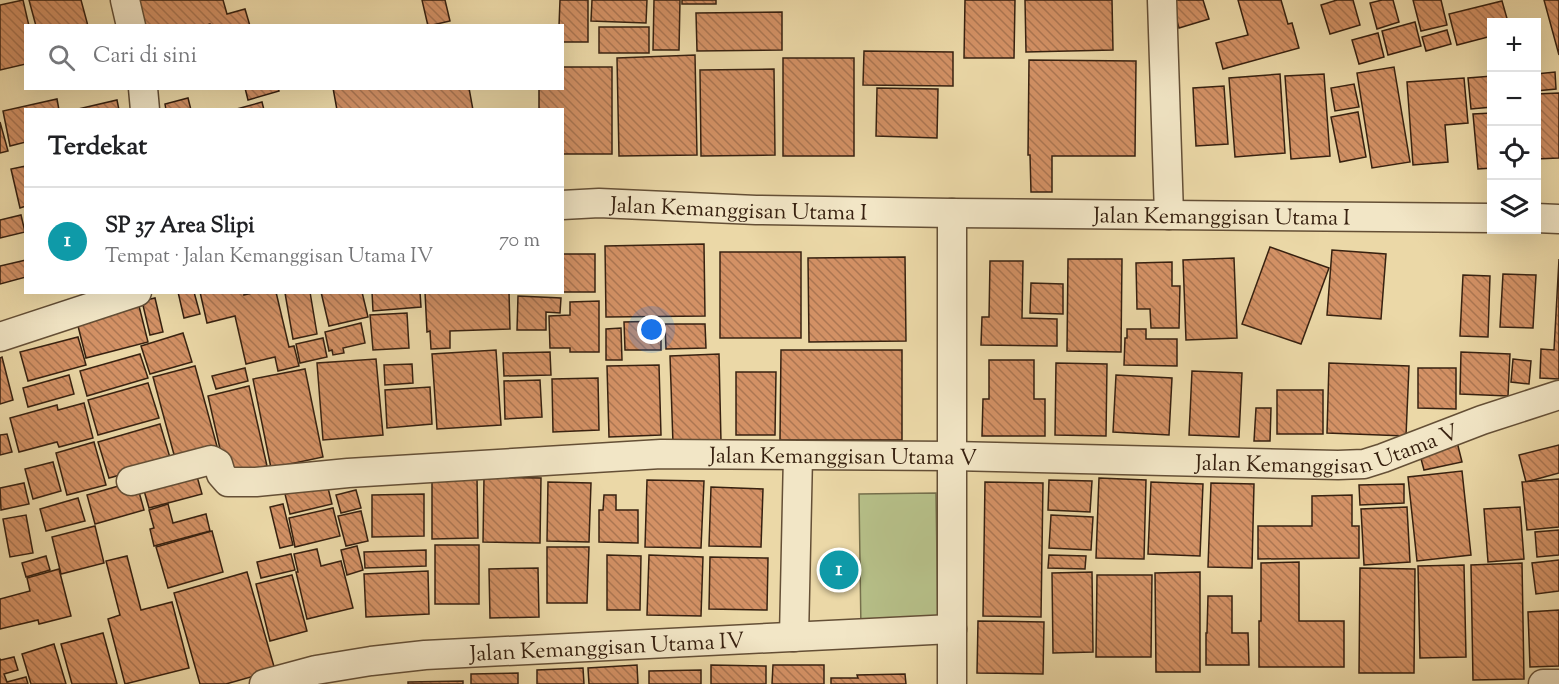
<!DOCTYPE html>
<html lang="id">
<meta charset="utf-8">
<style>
body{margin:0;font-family:"Sorts Mill Goudy",serif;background:#f6f6f6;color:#202124}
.controls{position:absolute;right:18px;top:18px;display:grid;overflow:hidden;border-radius:0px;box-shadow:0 6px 24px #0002}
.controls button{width:54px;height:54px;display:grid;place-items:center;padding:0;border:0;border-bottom:2px solid #e0e0e0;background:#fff;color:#202124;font:30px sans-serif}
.you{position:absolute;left:652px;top:330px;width:21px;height:21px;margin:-15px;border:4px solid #fff;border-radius:50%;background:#1a73e8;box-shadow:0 0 0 9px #1a73e833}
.badge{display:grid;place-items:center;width:39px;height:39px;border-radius:50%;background:#8f2418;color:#fff;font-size:20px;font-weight:700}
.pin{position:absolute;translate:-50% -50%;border:3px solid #fff;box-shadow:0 2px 6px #0006}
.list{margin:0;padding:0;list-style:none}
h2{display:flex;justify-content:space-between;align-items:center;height:78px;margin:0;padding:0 24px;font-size:26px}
h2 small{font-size:20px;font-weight:400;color:#757577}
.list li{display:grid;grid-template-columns:39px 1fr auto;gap:18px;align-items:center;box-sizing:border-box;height:108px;padding:0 24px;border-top:2px solid #e0e0e0}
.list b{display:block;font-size:22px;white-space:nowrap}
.list p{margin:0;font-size:20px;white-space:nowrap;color:#757577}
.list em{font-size:20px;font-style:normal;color:#757577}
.icon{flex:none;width:33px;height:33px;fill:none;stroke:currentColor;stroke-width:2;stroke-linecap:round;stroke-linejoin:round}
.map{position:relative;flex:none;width:1559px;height:684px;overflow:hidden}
.search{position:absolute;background:#fff;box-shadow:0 6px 24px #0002;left:24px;top:24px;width:540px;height:66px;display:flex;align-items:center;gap:15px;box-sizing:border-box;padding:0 21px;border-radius:0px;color:#757577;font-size:22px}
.panel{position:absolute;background:#fff;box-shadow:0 6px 24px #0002;left:24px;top:108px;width:540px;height:186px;border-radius:0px}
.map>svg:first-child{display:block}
</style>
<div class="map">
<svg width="1559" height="684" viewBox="0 0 1559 684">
<defs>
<pattern id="building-back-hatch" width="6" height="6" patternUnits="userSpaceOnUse" patternTransform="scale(1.5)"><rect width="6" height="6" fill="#d39165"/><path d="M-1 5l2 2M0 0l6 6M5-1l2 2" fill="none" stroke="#ac7652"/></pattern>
</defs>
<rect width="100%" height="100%" fill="#ebd8a7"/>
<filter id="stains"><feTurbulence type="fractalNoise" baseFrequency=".00333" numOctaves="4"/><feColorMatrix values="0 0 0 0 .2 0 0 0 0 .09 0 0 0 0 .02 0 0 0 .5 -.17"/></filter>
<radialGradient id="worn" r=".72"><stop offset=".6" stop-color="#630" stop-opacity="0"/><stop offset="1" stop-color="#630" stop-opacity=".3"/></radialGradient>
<polygon fill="#b6bf88" stroke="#76704c" stroke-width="1.5" points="936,493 938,629 861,630 859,494"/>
<g fill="url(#building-back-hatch)" stroke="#372110" stroke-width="1.5">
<polygon points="23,0 29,26 26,26 26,64 0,70 0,5"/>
<polygon points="29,0 81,0 88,26 36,26"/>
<polygon points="131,0 223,0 227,14 245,9 250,26 211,26 210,24 204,26 138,26"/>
<polygon points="422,0 445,0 450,21 428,26"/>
<polygon points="560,0 588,0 588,42 562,42 562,26 559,26"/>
<polygon points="592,0 647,0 646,23 591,21"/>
<polygon points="654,0 680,0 679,50 653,50"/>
<rect x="682" y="0" width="34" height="4"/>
<polygon points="965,0 1015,0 1014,58 964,58"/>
<polygon points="1025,0 1112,0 1113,50 1026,52"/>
<polygon points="1171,0 1203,0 1209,19 1179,28"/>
<polygon points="1238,0 1281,0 1288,24 1292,23 1299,48 1223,69 1216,43 1248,35"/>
<polygon points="1337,0 1353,0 1360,25 1330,34 1321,5"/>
<polygon points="1382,0 1393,0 1399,22 1377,29 1370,3"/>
<polygon points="1413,0 1441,0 1447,25 1421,31"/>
<polygon points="1544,0 1559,0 1559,55"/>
<polygon points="1502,1 1508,22 1492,22 1492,36 1457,45 1449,14"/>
<polygon points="782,12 782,50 697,51 696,13"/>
<polygon points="1415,22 1421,46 1388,55 1382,31"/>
<rect x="599" y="27" width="50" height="26"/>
<polygon points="1447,30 1451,44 1426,51 1422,37"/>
<polygon points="1378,33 1384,57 1359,64 1352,40"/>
<polygon points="864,51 953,52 953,86 863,85"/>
<polygon points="695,55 697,155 619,156 617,58"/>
<rect x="783" y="58" width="71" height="98"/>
<polygon points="1029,60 1136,61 1135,156 1052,156 1052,192 1031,192 1030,155 1028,155"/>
<polygon points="562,67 612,67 612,154 562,154 562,110 539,110 539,88 562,88"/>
<polygon points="1394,67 1410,162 1372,168 1357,73"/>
<polygon points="774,69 775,155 701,156 700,70"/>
<polygon points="1555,72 1556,89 1536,91 1536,74"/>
<polygon points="1280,74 1285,153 1235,157 1229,78"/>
<polygon points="1324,74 1330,156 1291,159 1285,76"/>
<polygon points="1492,76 1492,107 1471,109 1468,78"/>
<polygon points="1464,78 1468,123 1445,125 1448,162 1413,165 1407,82"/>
<polygon points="1354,84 1359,107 1335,111 1331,88"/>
<polygon points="1224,86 1228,144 1196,146 1193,88"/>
<polygon points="245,88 278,88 279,91 248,100"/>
<polygon points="333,88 469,88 473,110 337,110"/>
<polygon points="877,88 938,89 937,138 876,136"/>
<polygon points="1559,93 1559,158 1536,159 1536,94"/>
<polygon points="188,98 191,110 166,110 165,104"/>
<polygon points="57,99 59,110 26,110 26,142 10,146 3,111"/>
<polygon points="117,100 119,110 74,110"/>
<polygon points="262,102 264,110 233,110"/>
<polygon points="1358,112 1366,157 1340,162 1331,117"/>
<polygon points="1492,113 1492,168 1478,169 1473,114"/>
<polygon points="0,122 8,151 0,153"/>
<polygon points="26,166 26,206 20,208 11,169"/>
<polygon points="21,215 25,232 0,238 0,220"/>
<polygon points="704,244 705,316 606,317 605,246"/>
<polygon points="1270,247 1329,268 1301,344 1242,324"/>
<polygon points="1332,250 1386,254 1381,319 1327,315"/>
<rect x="720" y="252" width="81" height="86"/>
<rect x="562" y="254" width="33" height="38"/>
<polygon points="905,257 906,341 809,342 808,258"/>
<polygon points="1234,258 1237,338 1186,340 1183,260"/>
<polygon points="1068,259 1122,259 1121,352 1067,351"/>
<polygon points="1559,259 1559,379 1540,378 1541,349 1554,350"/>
<polygon points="26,260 26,277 0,284 0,266"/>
<polygon points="990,261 1023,261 1022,318 1057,319 1057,346 981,345 982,317 989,317"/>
<polygon points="1172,262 1172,286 1180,286 1179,328 1151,328 1150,309 1137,309 1136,263"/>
<polygon points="1503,274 1536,275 1533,328 1500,327"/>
<polygon points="1463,275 1490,276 1488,337 1460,336"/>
<polygon points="1031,283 1063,284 1063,314 1030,313"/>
<polygon points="178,292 194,292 200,314 184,318"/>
<polygon points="200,292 244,292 244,295 256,292 276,292 289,347 294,346 299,366 278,371 275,357 246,364 235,316 207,323"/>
<polygon points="310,292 317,334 293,339 285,293"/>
<polygon points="321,292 362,292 368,317 329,326"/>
<polygon points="372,292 420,292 421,307 373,311"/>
<polygon points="425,292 509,292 510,329 450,331 450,348 431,349 430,331 427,332"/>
<polygon points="518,296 561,298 560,313 546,312 546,330 517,330"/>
<polygon points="155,298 163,332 150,335 142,301"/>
<polygon points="599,301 599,352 570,352 570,348 550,348 549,316 570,315 570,302"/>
<polygon points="138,302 148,342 86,358 76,318"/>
<polygon points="407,313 409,348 373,350 370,315"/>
<polygon points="661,321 661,350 625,350 624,322"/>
<polygon points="361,323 365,343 343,348 344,353 333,355 332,350 329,351 325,332"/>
<polygon points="665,324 705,324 706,348 666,349"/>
<polygon points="621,328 622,360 606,360 606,329"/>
<polygon points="1127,329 1146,329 1146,339 1177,339 1177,366 1124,365 1125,338 1127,338"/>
<polygon points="183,333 192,362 150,374 141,346"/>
<polygon points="78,337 86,365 28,381 20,352"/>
<polygon points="323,338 327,357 300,363 296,344"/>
<polygon points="496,350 501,425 437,429 432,354"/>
<polygon points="781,350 902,350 902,440 780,440"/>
<polygon points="550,352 551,375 504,376 503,353"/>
<polygon points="1461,352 1510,354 1508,396 1460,394"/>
<polygon points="140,354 148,378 87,396 80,371"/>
<polygon points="719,354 721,442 673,444 670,356"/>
<polygon points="2,357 13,400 0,404 0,358"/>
<polygon points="376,359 383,435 323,440 317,363"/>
<polygon points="1513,359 1531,361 1529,384 1511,382"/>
<polygon points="989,360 1034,360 1034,399 1045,399 1045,436 982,436 983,399 989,399"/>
<polygon points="1056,363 1107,364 1106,436 1055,435"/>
<polygon points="1329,363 1409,366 1406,436 1327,433"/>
<polygon points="412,364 413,383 385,385 384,365"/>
<polygon points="659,365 661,435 609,437 607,366"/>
<polygon points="195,366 218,450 176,462 153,377"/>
<polygon points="245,368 248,381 216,389 212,376"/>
<polygon points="1418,368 1456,368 1456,409 1418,408"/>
<polygon points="305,369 323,457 271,468 253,379"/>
<polygon points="1192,371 1242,373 1239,437 1189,435"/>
<polygon points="736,372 776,372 775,435 736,435"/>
<polygon points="69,375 74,394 28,407 23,388"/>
<polygon points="1116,375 1172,378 1169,435 1113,432"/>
<polygon points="598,378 599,430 553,432 552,379"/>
<polygon points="540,380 542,417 505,419 504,381"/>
<polygon points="148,383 159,418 98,435 88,400"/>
<polygon points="249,386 267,466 226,475 208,396"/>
<polygon points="430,387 432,424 387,428 385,390"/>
<rect x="1277" y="390" width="46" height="44"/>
<polygon points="84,403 93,438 59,447 57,442 19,452 10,418 57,405 58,410"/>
<polygon points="1256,408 1271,408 1270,441 1254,441"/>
<polygon points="160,424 171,461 109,478 98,442"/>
<polygon points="7,434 12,452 0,455 0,435"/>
<polygon points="94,442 106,485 67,495 56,453"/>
<polygon points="1457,442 1462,462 1424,470 1419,451"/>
<polygon points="1559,445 1559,473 1526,482 1519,455"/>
<polygon points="53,462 61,491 33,499 25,469"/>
<polygon points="194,466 202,494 149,508 141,480"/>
<polygon points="1462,471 1471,555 1417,561 1408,477"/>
<polygon points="484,477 541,478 540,543 483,542"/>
<polygon points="477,478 478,538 432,539 432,479"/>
<polygon points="1099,478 1146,480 1144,559 1096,558"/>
<polygon points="1559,479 1559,527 1527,530 1522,482"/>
<polygon points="647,480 704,481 701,548 645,547"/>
<polygon points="1049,480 1092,481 1090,512 1048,510"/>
<polygon points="136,481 144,510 95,524 87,495"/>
<polygon points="548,482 591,483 589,542 547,541"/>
<polygon points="985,482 1043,483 1041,617 983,616"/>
<polygon points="1151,482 1203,484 1200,556 1148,554"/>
<polygon points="24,483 29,504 1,510 0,488"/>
<polygon points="1211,483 1254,484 1252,568 1208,567"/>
<polygon points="327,484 332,504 290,514 285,494"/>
<polygon points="1404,484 1404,503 1360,505 1359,485"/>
<polygon points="711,487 763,489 761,547 709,546"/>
<polygon points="356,490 361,508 341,513 336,495"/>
<polygon points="424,494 424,536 372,537 372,495"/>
<polygon points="604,495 616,495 616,510 638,510 638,543 599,542 599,510 603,510"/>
<polygon points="1352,495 1352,526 1359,526 1359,558 1258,559 1258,526 1312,526 1312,496"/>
<polygon points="78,498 85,521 46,531 40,509"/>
<polygon points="168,504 173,523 206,514 210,531 154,546 150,529 154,528 149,510"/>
<polygon points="283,504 293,545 280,548 270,507"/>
<polygon points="1407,507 1410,562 1364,565 1361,509"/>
<polygon points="1520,507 1524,559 1488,562 1484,509"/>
<polygon points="333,508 340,536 295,547 289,518"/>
<polygon points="361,511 368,541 346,546 338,516"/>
<polygon points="26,515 33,553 10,557 3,519"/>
<polygon points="1051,515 1093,517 1091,550 1049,548"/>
<polygon points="95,526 104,563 61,574 52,537"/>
<polygon points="1559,530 1559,555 1537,557 1535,532"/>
<polygon points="212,531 223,572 168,588 156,547"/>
<rect x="435" y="545" width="44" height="59"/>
<polygon points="357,546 363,570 347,575 341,550"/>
<polygon points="547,547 589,547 587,603 547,603"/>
<polygon points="317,549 321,566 341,561 353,608 307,619 296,572 298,572 294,554"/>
<polygon points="426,550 426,566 365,568 364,552"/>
<polygon points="291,554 295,570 261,578 257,562"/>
<polygon points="607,555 641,556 640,610 607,610"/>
<polygon points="649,555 703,557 701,616 647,615"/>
<polygon points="1049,555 1086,556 1085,569 1048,568"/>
<polygon points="46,556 50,570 26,577 22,563"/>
<polygon points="127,556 141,610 172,602 189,668 125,684 108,619 120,615 106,561"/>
<polygon points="710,557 768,558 767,610 709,609"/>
<polygon points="851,558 852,582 827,582 827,559"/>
<polygon points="1559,560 1559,591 1536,594 1532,563"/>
<polygon points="1299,562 1299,621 1344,621 1344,667 1259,667 1259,621 1261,621 1261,563"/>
<polygon points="1522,563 1524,679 1473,680 1471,565"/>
<polygon points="1464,565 1466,657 1420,658 1418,566"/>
<polygon points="538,568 539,617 490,618 489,569"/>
<polygon points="1360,568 1415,569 1414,673 1359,673"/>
<polygon points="59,569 71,616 39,624 38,620 0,629 0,599 30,591 27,578"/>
<polygon points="428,571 429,614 366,617 364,574"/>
<polygon points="247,572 275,670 226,684 200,684 174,593"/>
<polygon points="1092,572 1093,652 1053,653 1052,573"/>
<polygon points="1200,572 1200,672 1156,672 1155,573"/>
<polygon points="292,575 307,631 270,641 256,584"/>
<polygon points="1097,575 1152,575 1151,657 1096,657"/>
<polygon points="1208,596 1232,596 1232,633 1248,633 1249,665 1206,665 1206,633 1207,633"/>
<polygon points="1559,610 1559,666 1530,667 1528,612"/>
<polygon points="978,621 1044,622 1043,674 977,673"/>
<polygon points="103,633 117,684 72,684 61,644"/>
<polygon points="54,644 66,684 31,684 22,654"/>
<polygon points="14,657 18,670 4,674 7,682 26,677 28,684 0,684 0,659 1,660"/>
<polygon points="637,665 638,684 589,684 588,668"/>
<polygon points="711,665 766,666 766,684 711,684"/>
<polygon points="773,665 824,665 824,684 772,684"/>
<polygon points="583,668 584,684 537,684 537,670"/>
<polygon points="701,670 701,684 649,684 649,671"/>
<polygon points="518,673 518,684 471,684 471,674"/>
<polygon points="905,674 906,684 831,684 831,678 858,678 857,675"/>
<polygon points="463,681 463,684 408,684 408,682"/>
</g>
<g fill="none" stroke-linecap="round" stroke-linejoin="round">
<defs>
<g id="street">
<polyline points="125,0 131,26"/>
<polyline points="1162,0 1169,215"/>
<polyline points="143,88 145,110"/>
<path id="s1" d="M562 205 599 203 756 210 952 213 1492 218"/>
<polyline points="952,213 952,684"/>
<polyline points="1536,218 1559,219"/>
<polyline points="0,337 137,292"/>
<path id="s2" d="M131 481 211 460 218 464 221 474 228 482H256L348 473 661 454 952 456 1338 465 1364 464 1383 458 1482 420 1559 395"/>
<polyline points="794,637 798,455"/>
<path id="s3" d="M264 684 316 670 371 661 425 655 952 629"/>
<polyline points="1543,684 1559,684"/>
</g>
</defs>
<use href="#street" stroke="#644f36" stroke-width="31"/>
<use href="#street" stroke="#f2e6c6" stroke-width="28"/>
</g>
<g text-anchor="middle" stroke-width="6" stroke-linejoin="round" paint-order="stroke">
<g font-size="22" fill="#372110" stroke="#f2e6c6">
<text dy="8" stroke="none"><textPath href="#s1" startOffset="177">Jalan Kemanggisan Utama I</textPath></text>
<text dy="8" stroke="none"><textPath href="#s1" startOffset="660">Jalan Kemanggisan Utama I</textPath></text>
<text dy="8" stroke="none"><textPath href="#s2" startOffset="1214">Jalan Kemanggisan Utama V</textPath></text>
<text dy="8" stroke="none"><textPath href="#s2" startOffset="728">Jalan Kemanggisan Utama V</textPath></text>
<text dy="8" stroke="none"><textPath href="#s3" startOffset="346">Jalan Kemanggisan Utama IV</textPath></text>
</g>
</g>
<rect width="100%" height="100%" filter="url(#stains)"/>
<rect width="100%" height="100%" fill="url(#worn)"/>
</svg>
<div class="controls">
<button>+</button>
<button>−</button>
<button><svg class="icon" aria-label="locate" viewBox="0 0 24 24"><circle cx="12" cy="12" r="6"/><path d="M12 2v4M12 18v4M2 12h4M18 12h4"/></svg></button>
<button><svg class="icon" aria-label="layers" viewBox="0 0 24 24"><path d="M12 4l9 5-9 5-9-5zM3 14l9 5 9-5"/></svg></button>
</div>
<div class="you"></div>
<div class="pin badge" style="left:839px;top:570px;background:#0f9aa8">1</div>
<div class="search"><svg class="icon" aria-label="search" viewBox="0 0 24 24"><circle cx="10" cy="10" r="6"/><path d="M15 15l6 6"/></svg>Cari di sini</div>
<section class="panel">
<h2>Terdekat<small></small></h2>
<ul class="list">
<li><span class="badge" style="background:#0f9aa8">1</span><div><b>SP 37 Area Slipi</b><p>Tempat · Jalan Kemanggisan Utama IV</p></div><em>70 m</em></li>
</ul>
</section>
</div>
